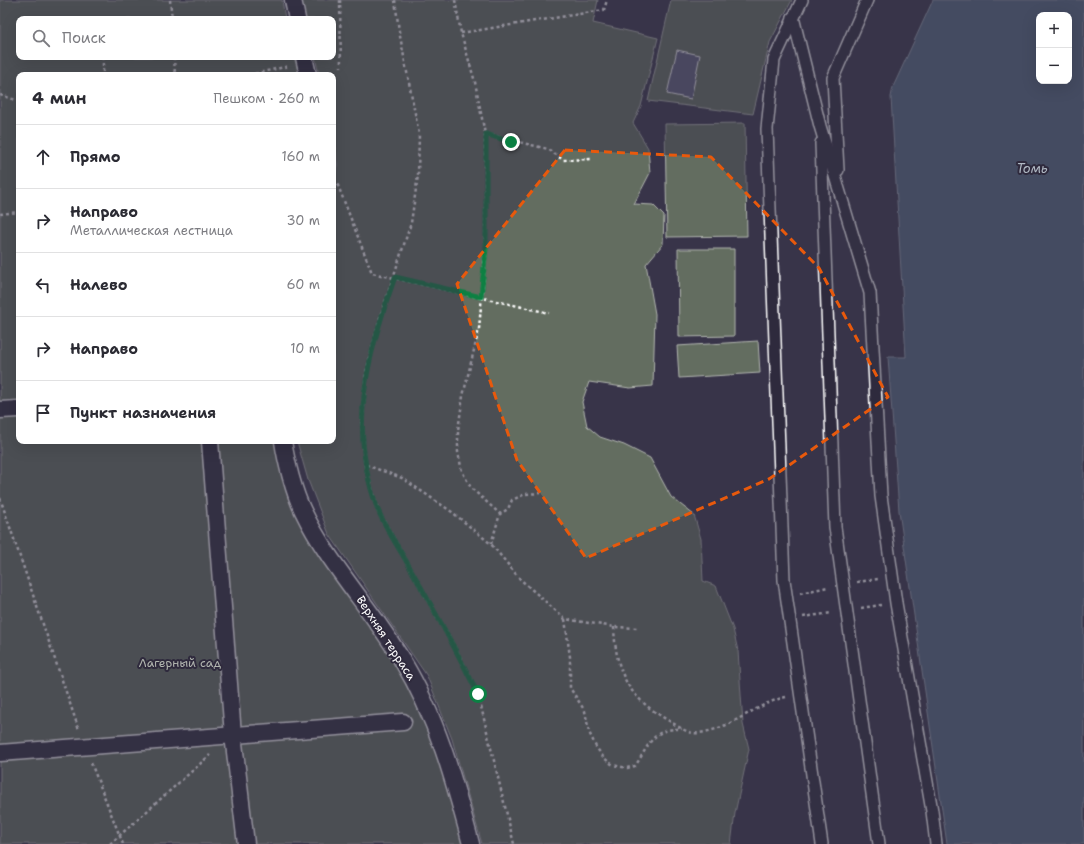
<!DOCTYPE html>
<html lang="ru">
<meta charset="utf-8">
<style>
body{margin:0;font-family:"Shantell Sans",sans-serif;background:#f2f2f3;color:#2b2b33}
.controls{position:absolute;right:12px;top:12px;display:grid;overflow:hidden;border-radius:8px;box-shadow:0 4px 16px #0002}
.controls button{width:36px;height:36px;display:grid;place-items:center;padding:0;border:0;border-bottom:1px solid #e1e1e2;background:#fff;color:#2b2b33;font:20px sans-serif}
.stop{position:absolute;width:12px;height:12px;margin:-9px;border:3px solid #0b8043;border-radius:50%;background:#fff}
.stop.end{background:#0b8043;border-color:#fff;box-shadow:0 1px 4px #0008}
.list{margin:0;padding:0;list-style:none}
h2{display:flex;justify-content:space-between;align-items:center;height:52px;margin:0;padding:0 16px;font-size:17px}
h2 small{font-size:13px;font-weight:400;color:#7c7c81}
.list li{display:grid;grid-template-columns:26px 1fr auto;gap:12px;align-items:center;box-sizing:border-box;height:64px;padding:0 16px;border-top:1px solid #e1e1e2}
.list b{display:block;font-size:15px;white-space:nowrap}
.list p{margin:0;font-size:13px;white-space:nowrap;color:#7c7c81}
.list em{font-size:13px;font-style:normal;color:#7c7c81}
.icon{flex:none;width:22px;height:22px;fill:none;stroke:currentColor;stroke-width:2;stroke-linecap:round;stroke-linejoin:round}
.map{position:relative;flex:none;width:1084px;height:844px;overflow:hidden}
.search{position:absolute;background:#fff;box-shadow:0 4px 16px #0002;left:16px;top:16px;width:320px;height:44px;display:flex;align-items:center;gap:10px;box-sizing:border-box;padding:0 14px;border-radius:8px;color:#7c7c81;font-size:15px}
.panel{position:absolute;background:#fff;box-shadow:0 4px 16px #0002;left:16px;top:72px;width:320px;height:372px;border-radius:8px}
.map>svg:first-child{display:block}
</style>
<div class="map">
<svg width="1084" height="844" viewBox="0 0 1084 844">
<rect width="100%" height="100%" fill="#383449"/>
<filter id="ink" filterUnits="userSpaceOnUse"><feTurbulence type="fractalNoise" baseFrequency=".025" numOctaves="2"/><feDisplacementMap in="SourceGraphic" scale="8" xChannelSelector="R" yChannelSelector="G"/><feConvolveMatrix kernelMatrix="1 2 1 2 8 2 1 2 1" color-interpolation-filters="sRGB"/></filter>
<g filter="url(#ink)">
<g fill="#646d61" stroke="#b2b6b0">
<polygon points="0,0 282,0 285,19 19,19 19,57 294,57 299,75 19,75 19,441 275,441 278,460 299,518 397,661 432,734 464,844 0,844"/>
<polygon points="301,0 598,0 593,23 658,38 641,106 633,123 648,148 650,173 634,204 653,205 664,216 663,244 646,264 655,314 653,386 630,388 589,382 582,402 587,426 600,437 624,445 650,458 671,497 694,515 701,539 703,581 716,586 733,629 738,651 743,724 749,749 735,813 731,844 482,844 452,739 427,676 329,534 308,480 298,445 297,441 333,441 333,187 337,165 333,128 333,75 319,75 315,57 333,57 333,19 305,19"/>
<polygon points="671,0 792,0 770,42 753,114 648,101"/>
<polygon points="745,123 747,236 667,237 665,124"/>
<polygon points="678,249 734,249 734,336 679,337"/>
<polygon points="758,341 760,373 679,378 677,346"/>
</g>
<path fill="#53667e" stroke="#98a3b2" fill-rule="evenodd" d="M933 0H1084V844H947L899 511 888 357H906L891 97 893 87ZM1039 15H1069V81H1039Z"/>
<polygon fill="#5d5d7a" stroke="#fff" points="677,50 700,55 691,99 667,94"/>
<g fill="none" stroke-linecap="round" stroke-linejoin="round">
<defs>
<g id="service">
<polyline points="802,0 774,60 767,129 784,580 822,844"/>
<polyline points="793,17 820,126 870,293 881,496 896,603 932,811 936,844"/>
<polyline points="821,143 835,527 879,844"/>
<polyline points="838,170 833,78 867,0"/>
</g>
<g id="pedestrian">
<polyline points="293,0 297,19"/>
<polyline points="304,57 308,75"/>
<polyline points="0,410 19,409"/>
<polyline points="210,441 233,735 246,844"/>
<path d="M283 441C286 461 294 493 303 511 329 565 372 609 402 660 437 717 454 780 471 844"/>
<polyline points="0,753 403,722"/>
</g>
</defs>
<use href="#service" stroke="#fff" stroke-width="14"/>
<use href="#pedestrian" stroke="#fff" stroke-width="19"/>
<g stroke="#fff" stroke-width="2.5" stroke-dasharray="3 3" stroke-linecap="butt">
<polyline points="170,0 172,19"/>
<polyline points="340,0 341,67"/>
<polyline points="395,0 399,31 419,134 418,175 411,223 380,318 366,373 362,424 365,465 378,511 461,659 478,694 514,844"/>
<polyline points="455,0 461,33 475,82 485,134 486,248 479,329 463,396 458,430 458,452 462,471 471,488 500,514"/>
<polyline points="103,18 103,19"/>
<polyline points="461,33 604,10 607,0"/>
<polyline points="103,57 103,75"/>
<polyline points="174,57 175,75"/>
<polyline points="249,75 289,66"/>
<polyline points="0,95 19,101"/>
<polyline points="485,134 548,149 563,160 592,159"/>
<polyline points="333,181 337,183 372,273 549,313"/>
<polyline points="0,214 19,212"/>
<polyline points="366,465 402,478 452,512 491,544 520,579 565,619 614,627 638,628"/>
<polyline points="0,498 79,730"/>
<polyline points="491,544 500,514 508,509 512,500 525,494 542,493"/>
<polyline points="857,582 878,579"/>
<polyline points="800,593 828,587"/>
<polyline points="861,608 881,605"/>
<polyline points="803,617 832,613"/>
<path d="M565 619 570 657V688L585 711 589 732 596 747 604 758 613 765 627 768 635 766C650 745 651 728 682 729"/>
<path d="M614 627C616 676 629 698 671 722 679 727 690 735 699 733 734 728 755 704 786 697"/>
<polyline points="91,763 123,844"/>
<polyline points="110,844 210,755"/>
</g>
<use href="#service" stroke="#2f2a3d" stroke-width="11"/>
<use href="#pedestrian" stroke="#2f2a3d" stroke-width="16"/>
</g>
</g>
<g fill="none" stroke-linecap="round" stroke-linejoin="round" filter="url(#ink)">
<path stroke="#0b8043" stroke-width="5" d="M478 694C457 651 433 608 409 566 399 548 386 529 378 510 347 429 367 355 395 277L481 297 486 248V134L511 142"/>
</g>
<path d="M0 0H1084V844H0ZM565 150 711 157 819 268 888 397 769 479 586 558 517 460 457 284Z" fill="#383449" fill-opacity=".55" fill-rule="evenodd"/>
<path fill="none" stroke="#e8590c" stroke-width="3" stroke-dasharray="8 5" stroke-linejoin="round" d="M565 150 711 157 819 268 888 397 769 479 586 558 517 460 457 284Z"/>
<g text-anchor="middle" stroke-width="4" stroke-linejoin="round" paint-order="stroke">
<g font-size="12" fill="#fff" stroke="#2f2a3d">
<text transform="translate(386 638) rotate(57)" y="4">Верхняя терраса</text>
</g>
<g font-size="12" fill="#b2b6b0" stroke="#2f2a3d">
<text x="180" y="667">Лагерный сад</text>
</g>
<g font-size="13" font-style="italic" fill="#b2bac5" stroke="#2f2a3d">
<text x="1032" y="173">Томь</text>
</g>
</g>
</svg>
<div class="controls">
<button>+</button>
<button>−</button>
</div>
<div class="stop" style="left:478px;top:694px"></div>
<div class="stop end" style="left:511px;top:142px"></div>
<div class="search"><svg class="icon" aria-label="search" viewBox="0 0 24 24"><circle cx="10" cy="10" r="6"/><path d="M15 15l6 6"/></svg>Поиск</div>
<section class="panel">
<h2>4 мин<small>Пешком · 260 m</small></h2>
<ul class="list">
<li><svg class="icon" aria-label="ahead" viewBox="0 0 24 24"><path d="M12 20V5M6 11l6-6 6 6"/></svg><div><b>Прямо</b></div><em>160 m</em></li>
<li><svg class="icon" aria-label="right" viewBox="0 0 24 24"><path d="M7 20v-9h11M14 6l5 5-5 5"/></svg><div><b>Направо</b><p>Металлическая лестница</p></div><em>30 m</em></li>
<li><svg class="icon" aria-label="left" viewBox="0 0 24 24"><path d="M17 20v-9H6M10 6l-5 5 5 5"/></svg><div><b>Налево</b></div><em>60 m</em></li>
<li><svg class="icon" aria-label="right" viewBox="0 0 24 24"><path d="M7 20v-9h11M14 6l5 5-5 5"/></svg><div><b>Направо</b></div><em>10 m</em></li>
<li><svg class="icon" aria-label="arrive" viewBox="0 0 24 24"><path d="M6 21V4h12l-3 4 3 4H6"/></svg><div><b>Пункт назначения</b></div></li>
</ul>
</section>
</div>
